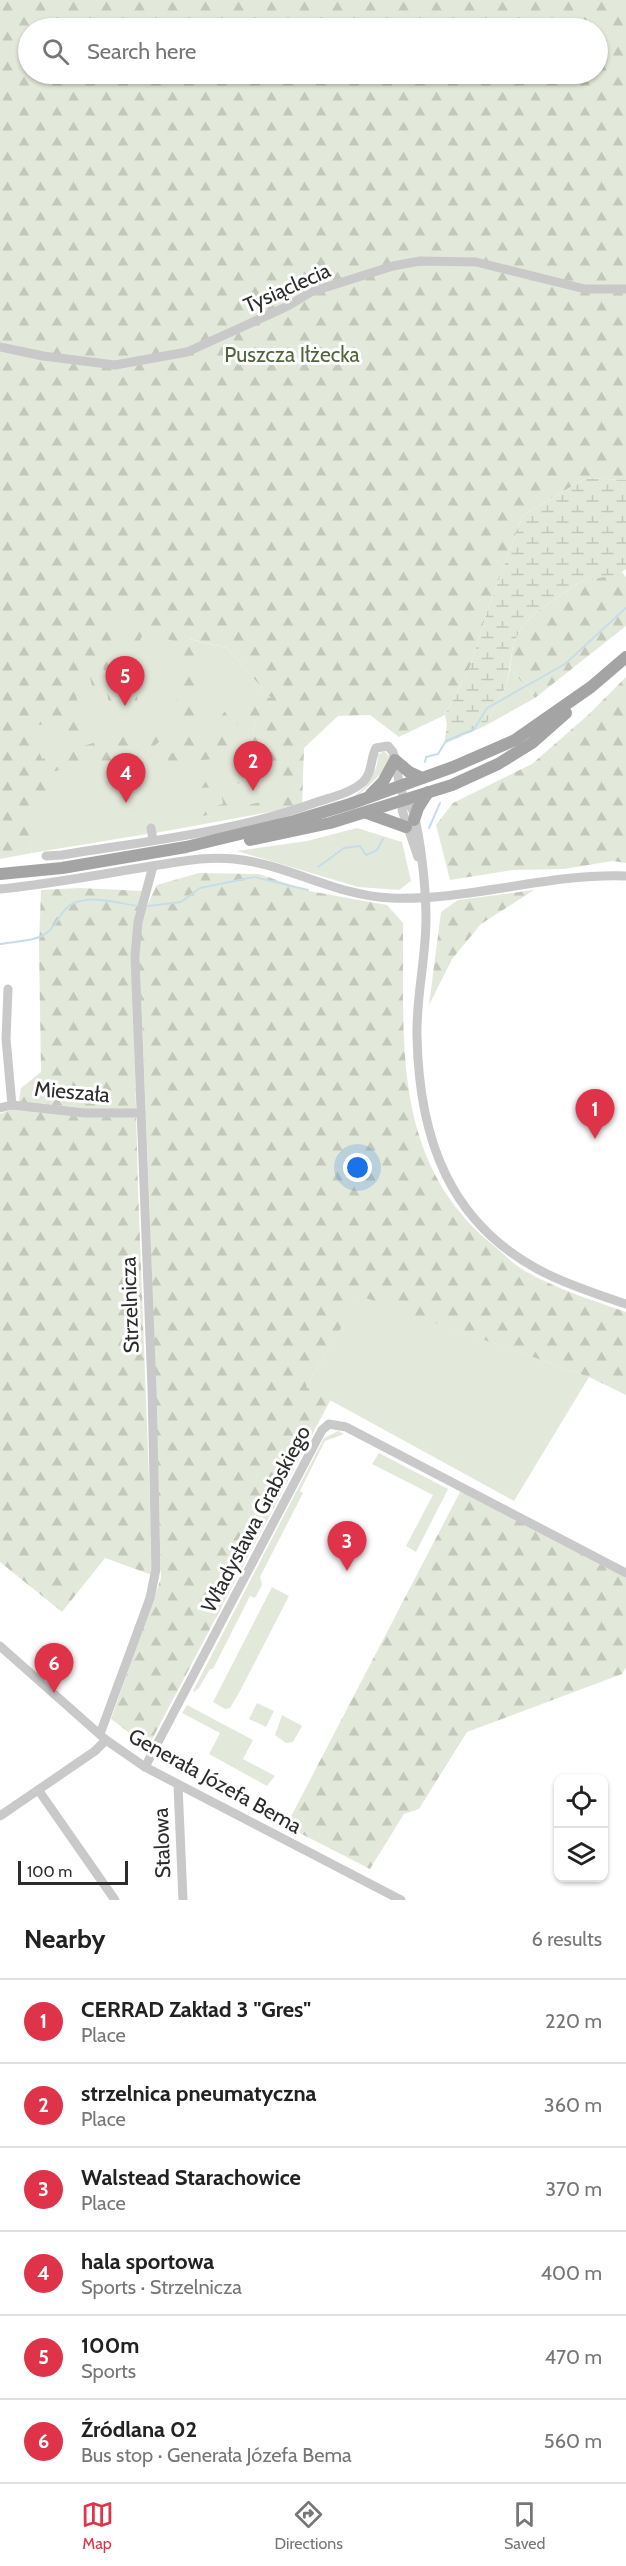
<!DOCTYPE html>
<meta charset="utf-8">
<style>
body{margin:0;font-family:Cabin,sans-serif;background:#f6f6f6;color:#222}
.controls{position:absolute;right:18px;bottom:18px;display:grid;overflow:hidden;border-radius:12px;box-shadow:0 2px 4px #0004}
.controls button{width:54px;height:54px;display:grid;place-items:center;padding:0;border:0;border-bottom:2px solid #e0e0e0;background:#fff;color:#222;font:30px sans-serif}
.scale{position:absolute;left:18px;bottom:15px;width:110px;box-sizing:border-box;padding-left:6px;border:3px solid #2c2c2c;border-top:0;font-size:16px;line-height:21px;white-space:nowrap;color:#2c2c2c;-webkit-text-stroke:4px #fff;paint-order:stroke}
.you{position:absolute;left:358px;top:1168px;width:21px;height:21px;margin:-15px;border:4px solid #fff;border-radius:50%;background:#1a73e8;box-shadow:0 0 0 9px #1a73e833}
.badge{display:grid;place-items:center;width:39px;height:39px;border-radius:50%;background:#de3348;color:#fff;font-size:20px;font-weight:700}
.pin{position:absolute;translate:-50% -50px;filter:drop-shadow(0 2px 3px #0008)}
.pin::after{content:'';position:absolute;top:32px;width:21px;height:18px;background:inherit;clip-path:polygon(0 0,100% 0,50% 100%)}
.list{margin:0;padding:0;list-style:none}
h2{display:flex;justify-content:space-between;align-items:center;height:78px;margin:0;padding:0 24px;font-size:26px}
h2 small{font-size:20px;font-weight:400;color:#767676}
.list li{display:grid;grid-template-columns:39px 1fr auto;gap:18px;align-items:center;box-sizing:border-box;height:84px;padding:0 24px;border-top:2px solid #e0e0e0}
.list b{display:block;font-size:22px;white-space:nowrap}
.list p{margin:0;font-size:20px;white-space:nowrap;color:#767676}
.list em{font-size:20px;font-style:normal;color:#767676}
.icon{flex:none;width:33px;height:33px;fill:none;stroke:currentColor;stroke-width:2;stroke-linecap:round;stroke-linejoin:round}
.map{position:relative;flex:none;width:626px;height:1900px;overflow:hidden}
.search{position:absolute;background:#fff;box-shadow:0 2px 4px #0004;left:18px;right:18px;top:18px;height:66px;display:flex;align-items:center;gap:15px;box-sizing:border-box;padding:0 21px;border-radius:33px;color:#767676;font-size:22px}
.sheet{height:582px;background:#fff}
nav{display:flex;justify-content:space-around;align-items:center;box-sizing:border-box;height:84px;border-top:2px solid #e0e0e0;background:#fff;font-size:16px;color:#767676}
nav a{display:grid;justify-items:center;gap:3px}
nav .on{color:#de3348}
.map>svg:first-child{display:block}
</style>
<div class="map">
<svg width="626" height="1900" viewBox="0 0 626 1900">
<defs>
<pattern id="forest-firs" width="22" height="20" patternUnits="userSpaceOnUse" patternTransform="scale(1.5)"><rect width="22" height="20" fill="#e3e9da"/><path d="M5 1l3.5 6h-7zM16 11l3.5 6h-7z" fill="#c3c8bb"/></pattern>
<pattern id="wetland-marsh" width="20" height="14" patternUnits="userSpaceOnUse" patternTransform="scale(1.5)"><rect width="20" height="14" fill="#e3e9da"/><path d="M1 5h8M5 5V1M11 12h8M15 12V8" fill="none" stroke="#c3c8bb"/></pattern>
</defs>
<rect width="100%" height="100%" fill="#fff"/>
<g fill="#e3e9da">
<polygon points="137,588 189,639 227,648 272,699 256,719 251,742 303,749 302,806 155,833 147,829 147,834 32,853 23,816 19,770 44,670"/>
<polygon points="510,668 535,698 485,726 507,684"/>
<path d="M384 751 390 757 389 767C375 777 367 791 351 799L366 786 365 784C373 775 378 768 378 755Z"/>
<polygon points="357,828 402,842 411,881 399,890 358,887 237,851 307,841"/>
<polygon points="360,1295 589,1377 514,1501 306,1387"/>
<polygon points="338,1431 344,1434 325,1441 300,1491 303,1493 260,1577 262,1585 255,1598 250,1596 213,1669 210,1669 199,1688 194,1692 193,1691 324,1438"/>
<polygon points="379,1453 448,1489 416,1552 406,1546 433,1495 372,1464"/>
<polygon points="272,1587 289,1596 239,1693 230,1708 225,1709 213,1702"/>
<polygon points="257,1703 274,1711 266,1727 249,1719"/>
<polygon points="187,1705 253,1740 243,1759 275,1776 267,1786 209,1754 220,1733 182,1713"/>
<polygon points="282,1715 302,1726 293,1742 286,1743 275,1735"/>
</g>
<g fill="url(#forest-firs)" fill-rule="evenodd">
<path d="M0 0H626V480L586 478 523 515 488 609 470 667 445 715 399 737 370 715 338 716 304 748 302 805 247 816 242 814 241 806 284 798 290 793 289 783 280 777 247 781 245 757 188 761 180 760 167 769 159 768 155 762 161 757 184 749V743L160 741 152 748 141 749 136 736 140 731H162L201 738 253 733 256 719 246 717 242 708 260 696 271 698 227 648 190 639C200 663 189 686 200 712L192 720H180L175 714 183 652 182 643 144 633C133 644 138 700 138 717L135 721 128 619 126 616 112 617 110 621 116 720 111 719 103 664 96 668 105 725H101L89 673 73 675 71 678 83 720 81 741C65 757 61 732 51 724L37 725 33 734 42 759 112 737H130L134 747C123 748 111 764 113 776 114 780 116 782 116 786L107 783 96 765H77L52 772 49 778 51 798 48 801 31 804 27 808 32 832 29 840 32 853 0 859ZM28 28H598V74H28Z"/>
<polygon points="622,572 626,577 626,626 535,698 510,668 513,645 521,628 536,612 580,582"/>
<polygon points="626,677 626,863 613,861 564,869 513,870 450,880 436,825 453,803 532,764 588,715"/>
<circle cx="230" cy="719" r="9"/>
<polygon points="183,777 239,778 242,779 240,783 219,787 178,789 173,781"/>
<polygon points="224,789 228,790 232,810 198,817 197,810 223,804 221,791"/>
<path d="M199 873 259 874 309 891 387 905 403 923C404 1043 391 1161 493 1245 504 1254 514 1265 525 1271 557 1289 591 1300 626 1312V1395L589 1377 360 1296 306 1387 331 1399 148 1747 111 1719 161 1578 149 1193 139 945 143 914 157 885Z"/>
<polygon points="80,888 143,891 132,947 138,1188 152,1556 152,1575 105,1558 62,1612 0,1562 0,1114 18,1107 21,1088 41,1072 39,946 41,890"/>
<polygon points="534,890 481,924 452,959 429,1005 441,912 458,900"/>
<polygon points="461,1490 626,1578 626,1667 622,1674 467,1732 419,1809 404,1814 370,1869 286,1826"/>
</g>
<polygon fill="url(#wetland-marsh)" points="586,478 626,480 626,569 619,574 580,582 536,612 521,628 513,645 507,684 485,726 444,744 447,725 445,715 470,667 488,609 523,515"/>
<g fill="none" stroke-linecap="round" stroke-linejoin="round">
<g stroke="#c6dde9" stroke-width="2">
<polyline points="425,762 426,757 438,754 446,741 474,729 487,708 565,664 626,608"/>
<polyline points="429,828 440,803"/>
<polyline points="318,867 344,848 360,846 366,855 377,850 383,839"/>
<polyline points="148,906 181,902 200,888 254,877 308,890"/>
<path d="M0 944C15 941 38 942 49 931 58 923 62 908 74 903 94 895 117 903 138 906"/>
</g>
<g stroke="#c9c9c9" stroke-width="9">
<polyline points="0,347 43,356 115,365 187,352 288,306 311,292 393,266 420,261 476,262 585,289 626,289"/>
<polyline points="405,800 402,810 418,857"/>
<polyline points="151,828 153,840"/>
<path d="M46 856 62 855C147 841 235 832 317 802 332 797 351 793 363 782 373 772 370 759 376 748L388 746 393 752C397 766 398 787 405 800 407 804 411 806 413 811 421 840 426 888 426 919 426 958 416 997 417 1036 419 1138 449 1225 545 1273 571 1286 599 1295 626 1304"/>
<path d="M0 889C51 884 102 874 152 866 179 862 206 856 234 859 288 864 336 896 391 898 469 901 548 873 626 876"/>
<polyline points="8,989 6,1039 12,1105"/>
<polyline points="0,1108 12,1105 85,1113 141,1113"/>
<polyline points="0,1646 106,1740 145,1767 401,1900"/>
<polyline points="100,1734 150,1598 156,1569 152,1389 135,956 138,922 153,866"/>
<polyline points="145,1767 322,1430 329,1424 346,1427 626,1573"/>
<polyline points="178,1785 183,1900"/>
<polyline points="39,1791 115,1900"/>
<polyline points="0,1816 95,1751 106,1740"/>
</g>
<g stroke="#a4a4a4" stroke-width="12">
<polyline points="371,794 383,782 395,760 409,772 422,778"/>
<polyline points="367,813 406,827"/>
<polyline points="414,820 418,808 428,792"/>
<polyline points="250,840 330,823 452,785 498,764 532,743 566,713"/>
<polyline points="0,874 62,868 186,847 294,821 350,804 453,767 515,740 591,687 626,657"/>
</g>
</g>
<g text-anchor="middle" stroke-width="6" stroke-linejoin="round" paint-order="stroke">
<g font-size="21" fill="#2c2c2c" stroke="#fff">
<text transform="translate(287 288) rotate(-24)" y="7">Tysiąclecia</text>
<text transform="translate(72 1092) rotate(5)" y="7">Mieszała</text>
<text transform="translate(130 1305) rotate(-92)" y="7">Strzelnicza</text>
<text transform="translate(256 1519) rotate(-62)" y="7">Władysława Grabskiego</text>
<text transform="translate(215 1781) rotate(29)" y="7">Generała Józefa Bema</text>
<text transform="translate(162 1843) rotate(-92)" y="7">Stalowa</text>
</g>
<g font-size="21" fill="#51653c" stroke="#fff">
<text x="292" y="362">Puszcza Iłżecka</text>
</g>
</g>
</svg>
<div class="controls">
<button><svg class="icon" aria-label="locate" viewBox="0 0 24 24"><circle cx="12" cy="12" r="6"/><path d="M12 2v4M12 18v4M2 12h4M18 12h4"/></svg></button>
<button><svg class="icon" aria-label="layers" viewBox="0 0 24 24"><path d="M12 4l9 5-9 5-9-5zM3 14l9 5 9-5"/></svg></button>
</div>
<div class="scale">100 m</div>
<div class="you"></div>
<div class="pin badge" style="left:595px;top:1139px">1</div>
<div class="pin badge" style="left:253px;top:791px">2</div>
<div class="pin badge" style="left:347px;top:1571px">3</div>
<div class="pin badge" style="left:126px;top:803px">4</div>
<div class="pin badge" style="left:125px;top:706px">5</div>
<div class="pin badge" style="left:54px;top:1693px">6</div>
<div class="search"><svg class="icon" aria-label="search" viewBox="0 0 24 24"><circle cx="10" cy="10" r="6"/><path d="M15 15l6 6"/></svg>Search here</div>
</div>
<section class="sheet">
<h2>Nearby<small>6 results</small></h2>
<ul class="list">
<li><span class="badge">1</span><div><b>CERRAD Zakład 3 &quot;Gres&quot;</b><p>Place</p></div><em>220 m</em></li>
<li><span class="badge">2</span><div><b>strzelnica pneumatyczna</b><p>Place</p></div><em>360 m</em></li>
<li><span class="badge">3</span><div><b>Walstead Starachowice</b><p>Place</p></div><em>370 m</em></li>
<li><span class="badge">4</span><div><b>hala sportowa</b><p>Sports · Strzelnicza</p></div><em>400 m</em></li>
<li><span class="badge">5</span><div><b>100m</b><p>Sports</p></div><em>470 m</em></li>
<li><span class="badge">6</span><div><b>Źródlana 02</b><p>Bus stop · Generała Józefa Bema</p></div><em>560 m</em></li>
</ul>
</section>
<nav>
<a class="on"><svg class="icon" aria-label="map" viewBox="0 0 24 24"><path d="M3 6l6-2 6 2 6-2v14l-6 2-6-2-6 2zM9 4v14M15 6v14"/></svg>Map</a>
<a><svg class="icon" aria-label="directions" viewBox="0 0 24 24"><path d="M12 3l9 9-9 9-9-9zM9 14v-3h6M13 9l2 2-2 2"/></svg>Directions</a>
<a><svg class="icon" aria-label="saved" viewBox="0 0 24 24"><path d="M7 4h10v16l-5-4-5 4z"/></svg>Saved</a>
</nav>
